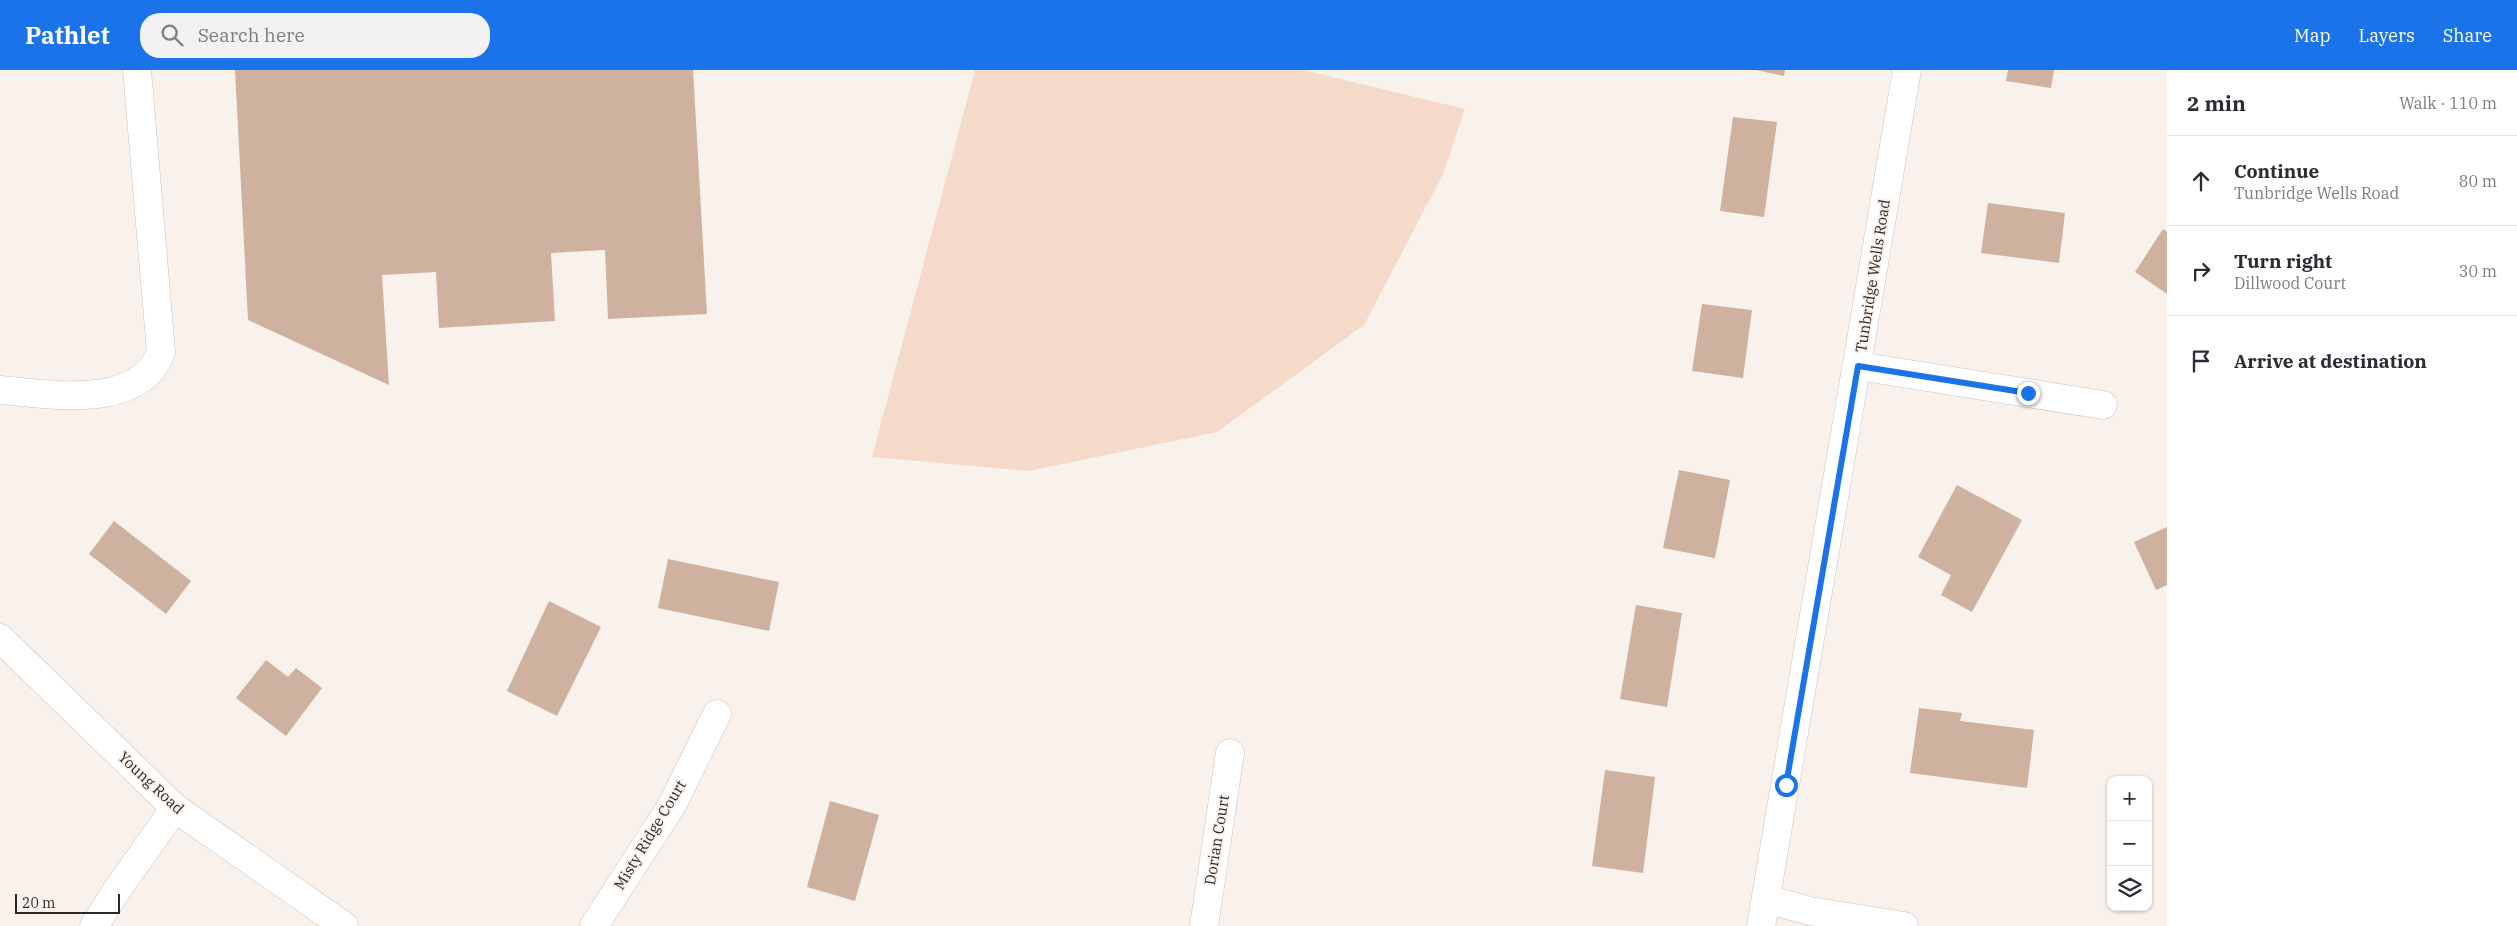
<!DOCTYPE html>
<meta charset="utf-8">
<style>
body{margin:0;font-family:"IBM Plex Serif",serif;background:#f2f2f3;color:#2b2b33}
.controls{position:absolute;right:15px;bottom:15px;display:grid;overflow:hidden;border-radius:10px;box-shadow:0 1px 4px #0004}
.controls button{width:45px;height:45px;display:grid;place-items:center;padding:0;border:0;border-bottom:1px solid #e1e1e2;background:#fff;color:#2b2b33;font:25px sans-serif}
.scale{position:absolute;left:15px;bottom:12px;width:105px;box-sizing:border-box;padding-left:5px;border:2px solid #2b2826;border-top:0;font-size:14px;line-height:18px;white-space:nowrap;color:#2b2826;-webkit-text-stroke:4px #f9f1eb;paint-order:stroke}
.stop{position:absolute;width:15px;height:15px;margin:-11px;border:4px solid #1a73e8;border-radius:50%;background:#fff}
.stop.end{background:#1a73e8;border-color:#fff;box-shadow:0 1px 5px #0008}
.list{margin:0;padding:0;list-style:none}
h2{display:flex;justify-content:space-between;align-items:center;height:65px;margin:0;padding:0 20px;font-size:21px}
h2 small{font-size:16px;font-weight:400;color:#7c7c81}
.list li{display:grid;grid-template-columns:32px 1fr auto;gap:15px;align-items:center;box-sizing:border-box;height:90px;padding:0 20px;border-top:1px solid #e1e1e2}
.list b{display:block;font-size:19px;white-space:nowrap}
.list p{margin:0;font-size:16px;white-space:nowrap;color:#7c7c81}
.list em{font-size:16px;font-style:normal;color:#7c7c81}
.icon{flex:none;width:28px;height:28px;fill:none;stroke:currentColor;stroke-width:2;stroke-linecap:round;stroke-linejoin:round}
.map{position:relative;flex:none;width:2167px;height:856px;overflow:hidden}
header{display:flex;align-items:center;gap:30px;box-sizing:border-box;height:70px;padding:0 25px;background:#1a73e8;color:#fff}
header strong{font-size:24px}
nav{display:flex;gap:28px;margin-inline-start:auto;font-size:18px}
.search{width:350px;height:45px;background:#f2f2f3;display:flex;align-items:center;gap:12px;box-sizing:border-box;padding:0 18px;border-radius:20px;color:#7c7c81;font-size:19px}
main{display:flex}
aside{flex:1;background:#fff}
.map>svg:first-child{display:block}
</style>
<header>
<strong>Pathlet</strong>
<div class="search"><svg class="icon" aria-label="search" viewBox="0 0 24 24"><circle cx="10" cy="10" r="6"/><path d="M15 15l6 6"/></svg>Search here</div>
<nav><a>Map</a><a>Layers</a><a>Share</a></nav>
</header>
<main>
<div class="map">
<svg width="2167" height="856" viewBox="0 0 2167 856">
<rect width="100%" height="100%" fill="#f9f1eb"/>
<polygon fill="#f6dac9" points="975,0 1303,0 1465,39 1443,104 1364,255 1217,362 1029,401 872,387"/>
<g fill="#ceb19e">
<polygon points="235,0 693,0 707,244 608,249 605,180 551,183 555,251 439,258 436,202 382,205 389,315 248,250"/>
<polygon points="1756,0 1785,0 1784,6"/>
<polygon points="2008,0 2054,0 2051,18 2006,11"/>
<polygon points="1733,47 1777,52 1764,147 1720,141"/>
<polygon points="1988,133 2065,143 2059,193 1981,183"/>
<polygon points="2163,159 2167,162 2167,224 2135,202"/>
<polygon points="1702,234 1752,240 1743,308 1692,301"/>
<polygon points="1679,400 1730,410 1715,488 1663,478"/>
<polygon points="1957,415 2022,450 1972,542 1941,525 1951,505 1918,487"/>
<polygon points="114,451 191,511 166,544 89,484"/>
<polygon points="2167,457 2167,515 2156,520 2134,472"/>
<polygon points="668,489 779,512 769,561 658,538"/>
<polygon points="549,531 601,557 557,646 507,621"/>
<polygon points="1636,535 1682,543 1667,637 1620,629"/>
<polygon points="266,590 288,607 296,598 322,618 286,666 236,628"/>
<polygon points="1919,638 1962,643 1960,651 2034,660 2027,718 1910,703"/>
<polygon points="1605,700 1655,707 1643,803 1592,796"/>
<polygon points="830,731 879,745 855,831 807,817"/>
</g>
<g fill="none" stroke-linecap="round" stroke-linejoin="round">
<defs>
<g id="minor">
<polyline points="1858,296 2103,335"/>
<path d="M0 320C48 324 140 341 161 282L137 0"/>
<polyline points="0,568 175,738 344,856"/>
<polyline points="1766,829 1810,841 1904,856"/>
<polyline points="94,856 117,820 175,738"/>
<polyline points="594,856 672,735 717,644"/>
<polyline points="1204,856 1230,683"/>
<polyline points="1761,856 1907,0"/>
</g>
</defs>
<use href="#minor" stroke="#cbc2bd" stroke-width="29"/>
<use href="#minor" stroke="#fff" stroke-width="28"/>
</g>
<g fill="none" stroke-linecap="round" stroke-linejoin="round">
<polyline stroke="#1a73e8" stroke-width="6" points="1786,715 1858,296 2028,323"/>
</g>
<g text-anchor="middle" stroke-width="4" stroke-linejoin="round" paint-order="stroke">
<g font-size="15" fill="#2b2826" stroke="#f9f1eb">
<text transform="translate(1873 206) rotate(-81)" y="5">Tunbridge Wells Road</text>
<text transform="translate(151 713) rotate(43)" y="5">Young Road</text>
<text transform="translate(650 765) rotate(-59)" y="5">Misty Ridge Court</text>
<text transform="translate(1217 770) rotate(-81)" y="5">Dorian Court</text>
</g>
</g>
</svg>
<div class="controls">
<button>+</button>
<button>−</button>
<button><svg class="icon" aria-label="layers" viewBox="0 0 24 24"><path d="M12 4l9 5-9 5-9-5zM3 14l9 5 9-5"/></svg></button>
</div>
<div class="scale">20 m</div>
<div class="stop" style="left:1786px;top:715px"></div>
<div class="stop end" style="left:2028px;top:323px"></div>
</div>
<aside>
<h2>2 min<small>Walk · 110 m</small></h2>
<ul class="list">
<li><svg class="icon" aria-label="ahead" viewBox="0 0 24 24"><path d="M12 20V5M6 11l6-6 6 6"/></svg><div><b>Continue</b><p>Tunbridge Wells Road</p></div><em>80 m</em></li>
<li><svg class="icon" aria-label="right" viewBox="0 0 24 24"><path d="M7 20v-9h11M14 6l5 5-5 5"/></svg><div><b>Turn right</b><p>Dillwood Court</p></div><em>30 m</em></li>
<li><svg class="icon" aria-label="arrive" viewBox="0 0 24 24"><path d="M6 21V4h12l-3 4 3 4H6"/></svg><div><b>Arrive at destination</b></div></li>
</ul>
</aside>
</main>
